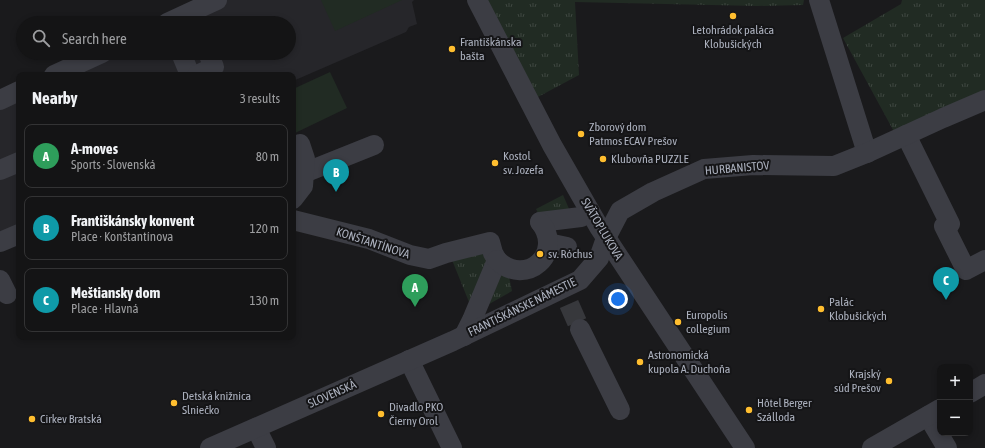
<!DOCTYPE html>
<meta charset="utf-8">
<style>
body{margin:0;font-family:"Asap Condensed",sans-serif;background:#212122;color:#f1f3f6}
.controls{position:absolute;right:12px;bottom:12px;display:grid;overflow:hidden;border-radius:8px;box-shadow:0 2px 6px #0003}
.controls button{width:36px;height:36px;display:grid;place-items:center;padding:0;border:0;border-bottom:1px solid #333334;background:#141415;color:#f1f3f6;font:20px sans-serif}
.you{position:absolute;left:618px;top:299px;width:14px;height:14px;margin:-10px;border:3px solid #fff;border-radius:50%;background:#1a73e8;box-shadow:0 0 0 6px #1a73e833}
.badge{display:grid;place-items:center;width:26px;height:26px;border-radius:50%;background:#ffbe2f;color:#fff;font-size:13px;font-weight:700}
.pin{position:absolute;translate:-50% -33px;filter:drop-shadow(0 1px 2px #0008)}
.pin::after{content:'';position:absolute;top:21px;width:14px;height:12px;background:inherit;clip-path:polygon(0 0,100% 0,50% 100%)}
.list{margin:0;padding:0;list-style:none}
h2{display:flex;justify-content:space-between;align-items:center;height:52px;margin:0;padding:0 16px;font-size:17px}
h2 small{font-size:13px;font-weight:400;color:#9d9ea0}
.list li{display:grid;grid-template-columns:26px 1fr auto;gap:12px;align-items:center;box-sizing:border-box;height:64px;margin:0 8px 8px;padding:0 8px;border:1px solid #333334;border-radius:8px}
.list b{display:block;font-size:15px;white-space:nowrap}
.list p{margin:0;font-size:13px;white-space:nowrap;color:#9d9ea0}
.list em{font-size:13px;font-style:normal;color:#9d9ea0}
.icon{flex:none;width:22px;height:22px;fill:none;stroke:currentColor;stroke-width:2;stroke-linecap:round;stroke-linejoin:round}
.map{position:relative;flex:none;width:985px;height:448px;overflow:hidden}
.search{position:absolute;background:#141415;box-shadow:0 2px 6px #0003;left:16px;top:16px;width:280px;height:44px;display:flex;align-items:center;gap:10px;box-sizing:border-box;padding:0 14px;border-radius:22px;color:#9d9ea0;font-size:15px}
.panel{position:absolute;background:#141415;box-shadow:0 2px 6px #0003;left:16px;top:72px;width:280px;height:268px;border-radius:8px}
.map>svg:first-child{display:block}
</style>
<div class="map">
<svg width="985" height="448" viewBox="0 0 985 448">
<defs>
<pattern id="grass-tufts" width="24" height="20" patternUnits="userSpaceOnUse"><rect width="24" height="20" fill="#212b23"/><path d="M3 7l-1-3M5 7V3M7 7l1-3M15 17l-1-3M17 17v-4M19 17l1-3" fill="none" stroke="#3f4741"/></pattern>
</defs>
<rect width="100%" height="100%" fill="#1a1a1c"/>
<g fill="#26262a">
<polygon points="217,0 414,0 412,2 417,24 409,27 406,32 293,81 293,75 54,75 102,53 289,53 289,23 167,23"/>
<polygon points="19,91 19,225 0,233 0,100"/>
</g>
<g fill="url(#grass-tufts)">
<polygon points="484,0 804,0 803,5 757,6 575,2 579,75 536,98"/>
<polygon points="902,0 985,0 985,97 898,139 843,38 901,4"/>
<polygon points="563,195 570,211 539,215 536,209"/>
<polygon points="480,251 490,261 471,307 452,260"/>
<polygon points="498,269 508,272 512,291 484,307"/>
</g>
<g fill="#212b23">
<polygon points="321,0 402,0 335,31"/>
<polygon points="330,72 347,108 293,134 293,89"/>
</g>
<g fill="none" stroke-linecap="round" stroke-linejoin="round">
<polyline stroke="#37383c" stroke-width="20" stroke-dasharray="20 10" stroke-linecap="butt" points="569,304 580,329"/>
<g stroke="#3c3d44" stroke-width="20">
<polyline points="477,0 552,145 599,227 745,448"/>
<polyline points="819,0 867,153"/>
<polyline points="167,23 217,0"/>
<polyline points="181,53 190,75"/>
<polyline points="54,75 102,53"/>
<polyline points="197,75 214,67 208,53"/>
<polyline points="0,100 19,91"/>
<polyline points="906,135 950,224 944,226 966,270 985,260"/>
<polyline points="0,170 19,162"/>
<polyline points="304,173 374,145"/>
<polyline points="293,199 303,186 305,159 300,144"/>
<polyline points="293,220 369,239 410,255 429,259 446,253 490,242 493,253 497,260 472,320 464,336"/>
<polyline points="540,222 581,217 590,212"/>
<polyline points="0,242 19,234"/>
<polyline points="548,243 567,247"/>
<path d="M497 260C526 288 565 253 540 222"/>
<polyline points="0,280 7,294"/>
<polyline points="580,329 620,410"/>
<polyline points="409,360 452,448"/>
<polyline points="970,393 985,384"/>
<polyline points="928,416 947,448"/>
<polyline points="256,428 266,448"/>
<polyline points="210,448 453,341 580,280 599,258 606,238 620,211 653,192 704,169 753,165 834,166 869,152 943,118 985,100"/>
<polyline points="872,448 940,409"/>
</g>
</g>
<g fill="#ffbe2f" stroke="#151517" stroke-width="1.5">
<circle cx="733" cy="16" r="4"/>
<circle cx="452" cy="49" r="4"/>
<circle cx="581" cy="134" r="4"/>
<circle cx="603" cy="159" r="4"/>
<circle cx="495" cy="163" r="4"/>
<circle cx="540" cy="254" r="4"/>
<circle cx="821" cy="309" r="4"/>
<circle cx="678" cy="322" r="4"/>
<circle cx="640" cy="362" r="4"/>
<circle cx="889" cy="381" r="4"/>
<circle cx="174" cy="403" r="4"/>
<circle cx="749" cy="410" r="4"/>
<circle cx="381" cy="414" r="4"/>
<circle cx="32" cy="419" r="4"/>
</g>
<g text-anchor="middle" stroke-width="4" stroke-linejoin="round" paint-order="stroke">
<g font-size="12" fill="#abb0bd" stroke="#151517" text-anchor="start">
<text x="733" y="34" text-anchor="middle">Letohrádok paláca<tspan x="733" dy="14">Klobušických</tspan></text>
<text x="460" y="46">Františkánska<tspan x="460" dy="14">bašta</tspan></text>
<text x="589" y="131">Zborový dom<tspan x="589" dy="14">Patmos ECAV Prešov</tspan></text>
<text x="503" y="160">Kostol<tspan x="503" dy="14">sv. Jozefa</tspan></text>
<text x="611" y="163">Klubovňa PUZZLE</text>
<text x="548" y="258">sv. Róchus</text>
<text x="829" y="306">Palác<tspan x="829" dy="14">Klobušických</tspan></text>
<text x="686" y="319">Europolis<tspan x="686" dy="14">collegium</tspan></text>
<text x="648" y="359">Astronomická<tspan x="648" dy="14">kupola A. Duchoňa</tspan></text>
<text x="881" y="378" text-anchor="end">Krajský<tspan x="881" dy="14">súd Prešov</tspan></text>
<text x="182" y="400">Detská knižnica<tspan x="182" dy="14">Slniečko</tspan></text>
<text x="757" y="407">Hôtel Berger<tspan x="757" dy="14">Szálloda</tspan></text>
<text x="389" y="411">Divadlo PKO<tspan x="389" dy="14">Čierny Orol</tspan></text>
<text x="40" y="423">Cirkev Bratská</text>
</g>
<g font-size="12" fill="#abb0bd" stroke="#151517">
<text transform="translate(737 168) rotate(-5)" y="4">HURBANISTOV</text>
<text transform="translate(602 229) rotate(59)" y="4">SVÄTOPLUKOVA</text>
<text transform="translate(373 243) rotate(18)" y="4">KONŠTANTÍNOVA</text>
<text transform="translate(522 307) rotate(-26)" y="4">FRANTIŠKÁNSKE NÁMESTIE</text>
<text transform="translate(332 394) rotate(-24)" y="4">SLOVENSKÁ</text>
</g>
</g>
</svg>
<div class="controls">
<button>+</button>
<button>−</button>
</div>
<div class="you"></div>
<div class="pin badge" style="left:415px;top:307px;background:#2e9e5b">A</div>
<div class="pin badge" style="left:336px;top:192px;background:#0f9aa8">B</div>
<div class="pin badge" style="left:946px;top:300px;background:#0f9aa8">C</div>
<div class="search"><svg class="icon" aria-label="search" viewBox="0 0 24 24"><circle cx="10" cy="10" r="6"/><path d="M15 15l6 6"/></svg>Search here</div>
<section class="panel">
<h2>Nearby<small>3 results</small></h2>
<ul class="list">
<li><span class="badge" style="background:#2e9e5b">A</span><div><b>A-moves</b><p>Sports · Slovenská</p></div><em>80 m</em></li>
<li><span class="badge" style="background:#0f9aa8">B</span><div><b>Františkánsky konvent</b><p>Place · Konštantínova</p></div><em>120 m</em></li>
<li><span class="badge" style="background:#0f9aa8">C</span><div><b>Meštiansky dom</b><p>Place · Hlavná</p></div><em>130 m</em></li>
</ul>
</section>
</div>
